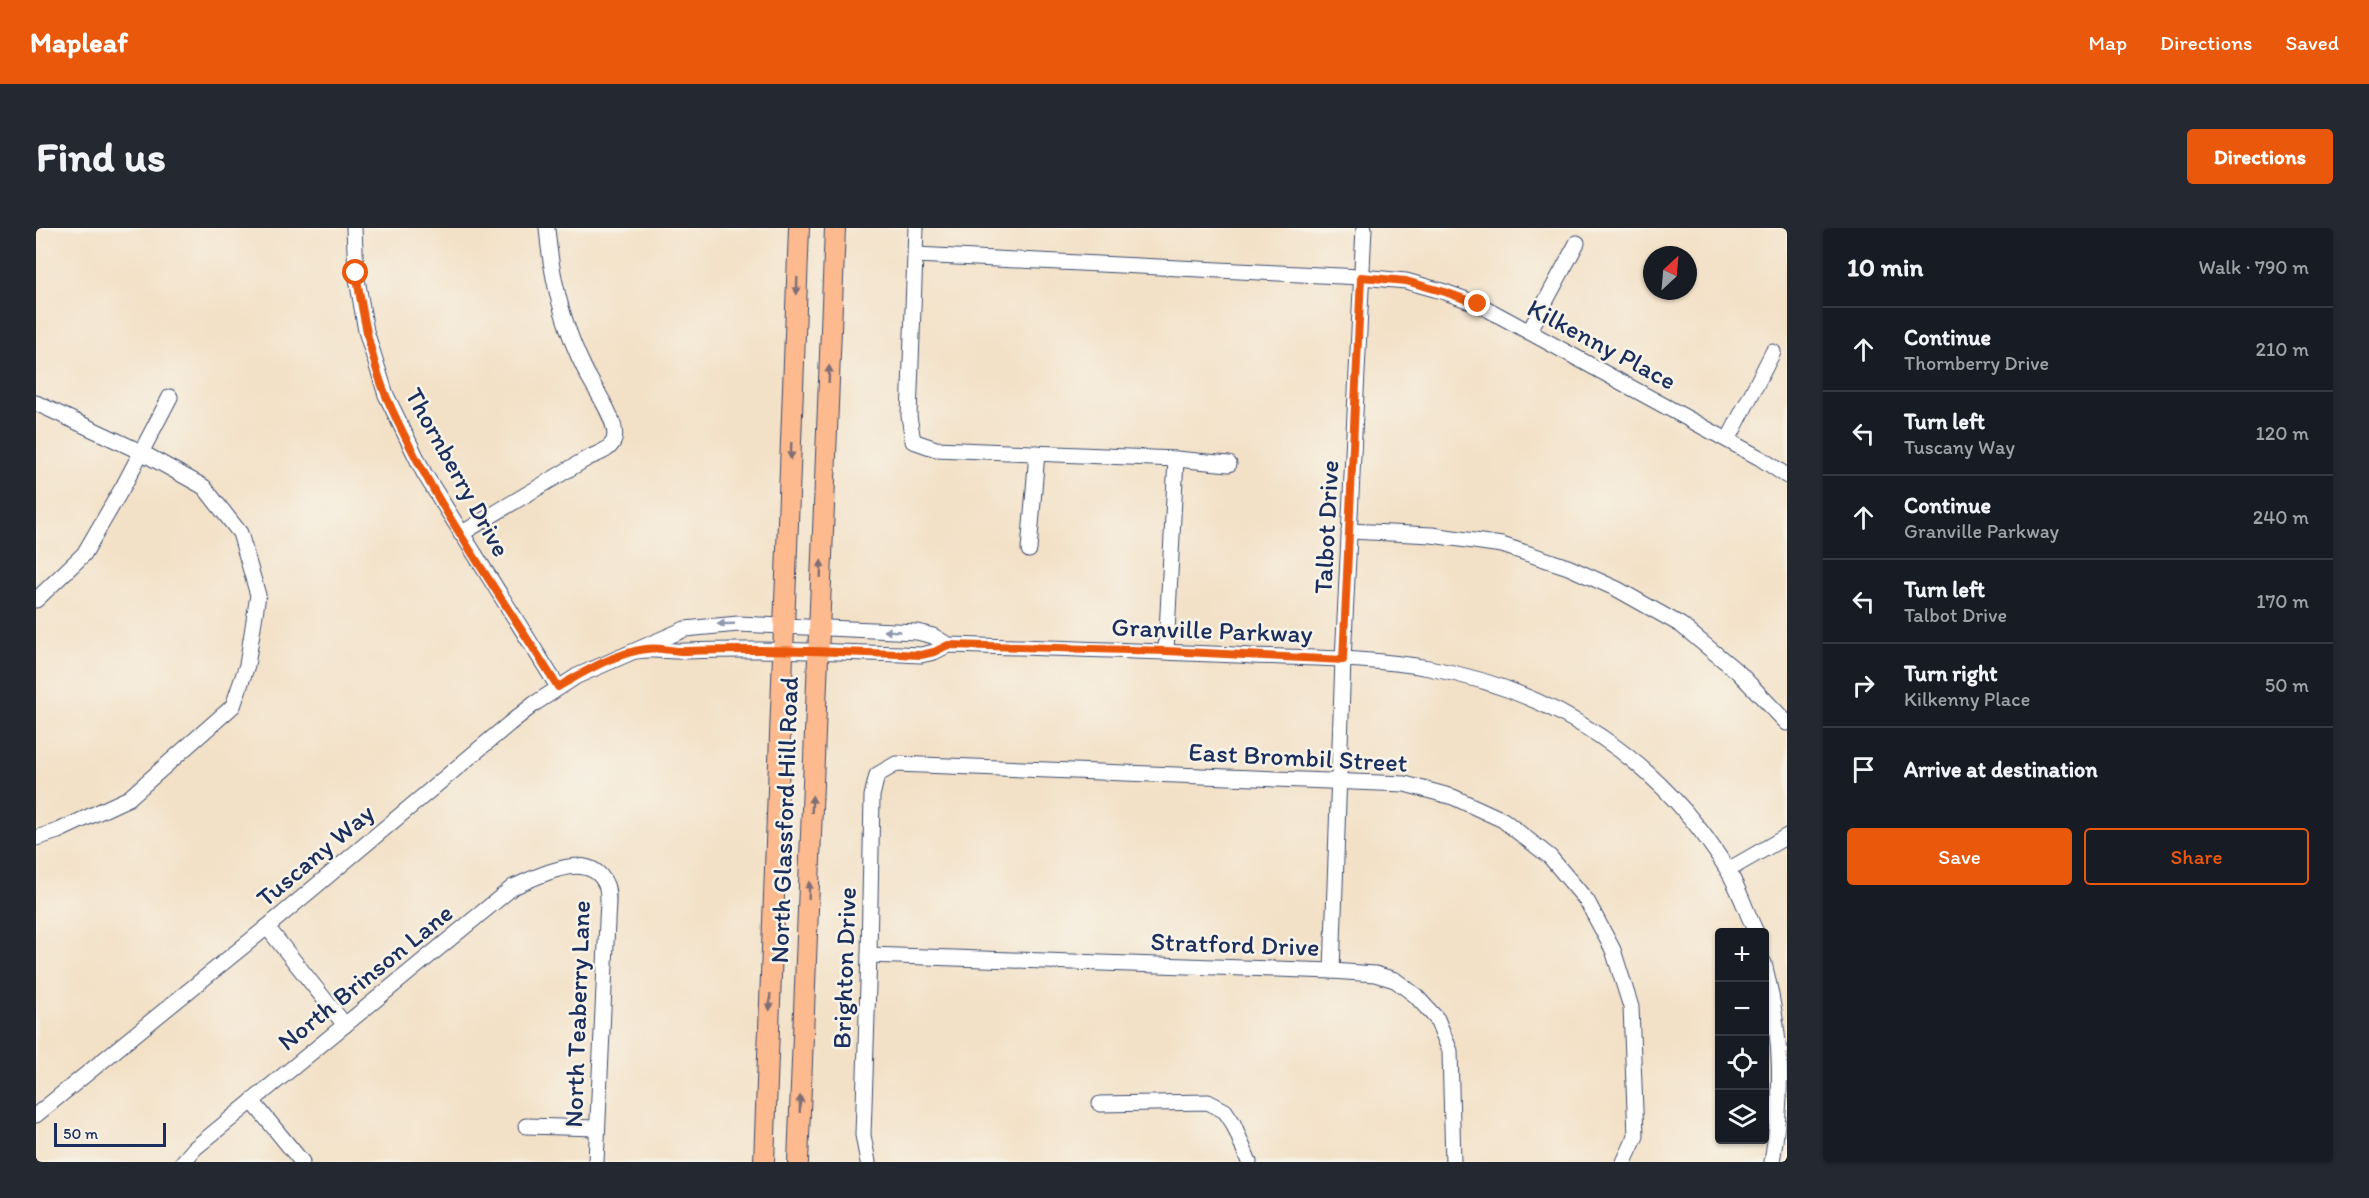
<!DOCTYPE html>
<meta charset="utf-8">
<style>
body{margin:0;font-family:Itim,sans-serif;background:#242831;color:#f1f3f6}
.controls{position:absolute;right:18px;bottom:18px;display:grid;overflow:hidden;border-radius:6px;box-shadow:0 2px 4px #0004}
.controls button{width:54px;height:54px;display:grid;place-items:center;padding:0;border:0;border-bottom:2px solid #363941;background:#171b24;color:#f1f3f6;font:30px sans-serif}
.compass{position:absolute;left:1607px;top:18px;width:54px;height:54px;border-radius:50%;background:#171b24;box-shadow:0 2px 4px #0004;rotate:26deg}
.scale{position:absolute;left:18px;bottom:15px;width:112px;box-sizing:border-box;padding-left:6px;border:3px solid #1b2f5e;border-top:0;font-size:16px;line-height:21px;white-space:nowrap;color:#1b2f5e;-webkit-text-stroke:4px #f7f3e8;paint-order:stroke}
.stop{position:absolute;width:18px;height:18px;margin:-14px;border:4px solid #ea580c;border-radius:50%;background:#fff}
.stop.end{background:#ea580c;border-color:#fff;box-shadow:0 2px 6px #0008}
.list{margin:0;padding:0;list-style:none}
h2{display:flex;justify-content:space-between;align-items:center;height:78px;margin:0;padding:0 24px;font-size:26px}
h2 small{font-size:20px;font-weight:400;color:#9ea1a6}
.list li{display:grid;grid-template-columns:39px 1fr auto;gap:18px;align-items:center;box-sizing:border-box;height:84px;padding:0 24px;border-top:2px solid #363941}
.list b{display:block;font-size:22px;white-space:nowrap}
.list p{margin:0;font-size:20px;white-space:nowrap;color:#9ea1a6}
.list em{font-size:20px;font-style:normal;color:#9ea1a6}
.actions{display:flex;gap:12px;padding:18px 24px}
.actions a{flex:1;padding:14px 0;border:2px solid #ea580c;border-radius:6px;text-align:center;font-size:21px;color:#ea580c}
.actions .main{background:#ea580c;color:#fff}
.icon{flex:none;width:33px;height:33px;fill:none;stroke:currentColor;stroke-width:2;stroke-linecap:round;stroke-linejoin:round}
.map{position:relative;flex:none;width:1751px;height:934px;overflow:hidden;border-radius:6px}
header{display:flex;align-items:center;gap:36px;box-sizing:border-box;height:84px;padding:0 30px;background:#ea580c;color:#fff}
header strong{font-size:28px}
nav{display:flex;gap:33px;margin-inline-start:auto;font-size:21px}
.intro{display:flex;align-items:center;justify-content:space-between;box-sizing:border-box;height:144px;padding:0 36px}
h1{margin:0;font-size:42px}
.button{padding:15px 27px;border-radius:6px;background:#ea580c;color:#fff;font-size:21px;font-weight:700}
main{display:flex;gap:36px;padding:0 36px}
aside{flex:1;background:#171b24;border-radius:6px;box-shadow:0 2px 4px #0004}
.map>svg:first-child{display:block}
</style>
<header>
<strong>Mapleaf</strong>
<nav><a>Map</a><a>Directions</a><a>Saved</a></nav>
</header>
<div class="intro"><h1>Find us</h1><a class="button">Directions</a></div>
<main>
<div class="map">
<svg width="1751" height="934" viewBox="0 0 1751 934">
<rect width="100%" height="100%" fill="#f7f3e8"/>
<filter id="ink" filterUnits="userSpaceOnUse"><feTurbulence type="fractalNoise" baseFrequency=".0167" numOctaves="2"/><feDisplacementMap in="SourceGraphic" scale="12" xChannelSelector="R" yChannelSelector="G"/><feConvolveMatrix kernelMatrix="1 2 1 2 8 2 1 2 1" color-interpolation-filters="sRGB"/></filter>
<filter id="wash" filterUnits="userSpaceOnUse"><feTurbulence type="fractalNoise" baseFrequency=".008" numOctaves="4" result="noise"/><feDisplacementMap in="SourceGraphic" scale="24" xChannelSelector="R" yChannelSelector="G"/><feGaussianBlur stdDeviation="1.35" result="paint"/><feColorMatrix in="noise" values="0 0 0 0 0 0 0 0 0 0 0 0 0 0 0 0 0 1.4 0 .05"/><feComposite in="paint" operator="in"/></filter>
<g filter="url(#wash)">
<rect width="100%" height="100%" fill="#f3e1c7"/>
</g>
<g filter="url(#ink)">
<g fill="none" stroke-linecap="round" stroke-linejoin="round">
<defs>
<g id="minor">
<polyline points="318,0 320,45 330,103 350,167 388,245 522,459"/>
<polyline points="880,0 873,188 877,213 900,221 1140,231 1193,236"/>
<polyline points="880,27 1325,49 1370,53 1409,64 1442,76 1724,230 1751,248"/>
<polyline points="1493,104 1541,15"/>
<polyline points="0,175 105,224 168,259 204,305 222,367 211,437 197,478 93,570 22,603 0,610"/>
<polyline points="1692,212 1737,124"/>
<polyline points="1313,303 1396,307 1466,317 1532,339 1581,361 1645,397 1703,445 1751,495"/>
<path d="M425 306C467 280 508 256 550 231 559 226 572 224 577 214 586 198 558 160 550 144 528 100 515 49 511 0"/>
<polyline points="993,322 1001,225"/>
<polyline points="0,372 48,326 88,257 134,169"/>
<path d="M601 423C618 420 634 424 651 423 729 420 807 424 885 427L898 424 912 417C1014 420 1116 423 1217 428 1274 430 1337 430 1393 440 1519 463 1624 532 1691 641 1703 660 1710 684 1720 704"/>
<polyline points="1130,423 1140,231"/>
<polyline points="1692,642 1751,608"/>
<polyline points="231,699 309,797"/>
<polyline points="833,727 1296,743 1339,746 1359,752 1379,767 1401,791 1414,823 1417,934"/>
<path d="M1728 735C1746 809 1748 859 1736 934"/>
<polyline points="1296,743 1307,432 1328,0"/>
<polyline points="216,873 266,934"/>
<polyline points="1064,876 1172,874 1189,883 1197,895 1213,934"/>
<polyline points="0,887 231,699 473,496 498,476 541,448 649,401 702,396 881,404 897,408 912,417"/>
<polyline points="490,898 561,900"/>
<path d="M147 934 159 920 477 659C501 649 554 619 570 657 574 666 571 684 571 694L560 934"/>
<polyline points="832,934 827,907 833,727 836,568 841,547 860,536 1369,556 1417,569 1467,592 1514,629 1551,673 1577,722 1595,779 1600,908 1588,934"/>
</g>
<g id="major">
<polyline points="728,934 763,0"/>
<polyline points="762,934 799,0"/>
</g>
</defs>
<use href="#minor" stroke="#3b4a6e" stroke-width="17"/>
<use href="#major" stroke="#3b4a6e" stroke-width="22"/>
<use href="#minor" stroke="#fff" stroke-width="15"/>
<use href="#major" stroke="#fcba8e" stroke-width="20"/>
</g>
<defs><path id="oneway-solid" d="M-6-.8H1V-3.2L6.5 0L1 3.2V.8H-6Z" transform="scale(1.5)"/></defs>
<g fill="#806e74">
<use href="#oneway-solid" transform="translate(761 58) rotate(92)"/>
<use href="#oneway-solid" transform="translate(793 146) rotate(-88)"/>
<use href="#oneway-solid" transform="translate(755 223) rotate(92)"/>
<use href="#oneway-solid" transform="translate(785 341) rotate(-88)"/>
<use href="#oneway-solid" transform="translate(776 576) rotate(-88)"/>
<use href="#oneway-solid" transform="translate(773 662) rotate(-88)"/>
<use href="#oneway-solid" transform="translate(734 774) rotate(92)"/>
<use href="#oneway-solid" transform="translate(764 876) rotate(-88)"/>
</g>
<g fill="#8d97ae">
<use href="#oneway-solid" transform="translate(690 396) rotate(178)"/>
<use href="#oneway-solid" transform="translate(856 403) rotate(-177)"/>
</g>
</g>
<g fill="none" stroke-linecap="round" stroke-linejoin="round" filter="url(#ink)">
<path stroke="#ea580c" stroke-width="8" d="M320 45C327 86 334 129 350 168 395 272 463 364 522 459 548 444 579 425 610 421 624 419 638 424 651 423 729 420 807 424 885 427L898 424 912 417 1130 423 1307 432 1325 49 1370 53 1409 64 1442 76"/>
</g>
<g text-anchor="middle" stroke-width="5" stroke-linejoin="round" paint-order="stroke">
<g font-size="26" fill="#1b2f5e" stroke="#f7f3e8">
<text transform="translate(1566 116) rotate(28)" y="9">Kilkenny Place</text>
<text transform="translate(422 244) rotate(61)" y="9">Thornberry Drive</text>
<text transform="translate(1290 299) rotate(-87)" y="9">Talbot Drive</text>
<text transform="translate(1176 402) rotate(2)" y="9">Granville Parkway</text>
<text transform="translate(1262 529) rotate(3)" y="9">East Brombil Street</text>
<text transform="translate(748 592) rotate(-88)" y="9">North Glassford Hill Road</text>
<text transform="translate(279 627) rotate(-40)" y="9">Tuscany Way</text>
<text transform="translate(1199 716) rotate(2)" y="9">Stratford Drive</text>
<text transform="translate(808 740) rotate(-88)" y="9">Brighton Drive</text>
<text transform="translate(329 749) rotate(-39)" y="9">North Brinson Lane</text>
<text transform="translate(541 786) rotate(-88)" y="9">North Teaberry Lane</text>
</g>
</g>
</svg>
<div class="controls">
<button>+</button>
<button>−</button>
<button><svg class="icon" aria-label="locate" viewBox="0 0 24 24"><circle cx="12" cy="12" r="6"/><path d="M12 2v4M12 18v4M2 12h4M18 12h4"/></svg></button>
<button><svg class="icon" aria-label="layers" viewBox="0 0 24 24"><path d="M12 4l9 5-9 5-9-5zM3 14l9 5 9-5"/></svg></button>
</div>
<svg class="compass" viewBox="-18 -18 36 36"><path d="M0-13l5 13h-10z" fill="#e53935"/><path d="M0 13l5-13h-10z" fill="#9ea1a6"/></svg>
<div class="scale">50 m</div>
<div class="stop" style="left:320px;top:45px"></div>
<div class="stop end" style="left:1442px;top:76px"></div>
</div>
<aside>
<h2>10 min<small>Walk · 790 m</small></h2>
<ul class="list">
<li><svg class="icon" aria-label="ahead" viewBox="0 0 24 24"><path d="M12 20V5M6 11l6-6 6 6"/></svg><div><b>Continue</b><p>Thornberry Drive</p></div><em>210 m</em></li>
<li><svg class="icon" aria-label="left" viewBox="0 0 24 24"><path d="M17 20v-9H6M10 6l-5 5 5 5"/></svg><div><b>Turn left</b><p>Tuscany Way</p></div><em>120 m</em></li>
<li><svg class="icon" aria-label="ahead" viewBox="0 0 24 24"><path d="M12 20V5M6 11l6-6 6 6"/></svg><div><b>Continue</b><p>Granville Parkway</p></div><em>240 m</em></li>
<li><svg class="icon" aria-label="left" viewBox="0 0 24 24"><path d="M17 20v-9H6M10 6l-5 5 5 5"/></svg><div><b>Turn left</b><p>Talbot Drive</p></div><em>170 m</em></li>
<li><svg class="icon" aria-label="right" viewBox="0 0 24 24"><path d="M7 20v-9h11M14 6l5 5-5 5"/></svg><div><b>Turn right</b><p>Kilkenny Place</p></div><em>50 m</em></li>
<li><svg class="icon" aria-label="arrive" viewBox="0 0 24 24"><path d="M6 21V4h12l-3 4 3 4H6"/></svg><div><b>Arrive at destination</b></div></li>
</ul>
<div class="actions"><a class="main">Save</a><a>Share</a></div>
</aside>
</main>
